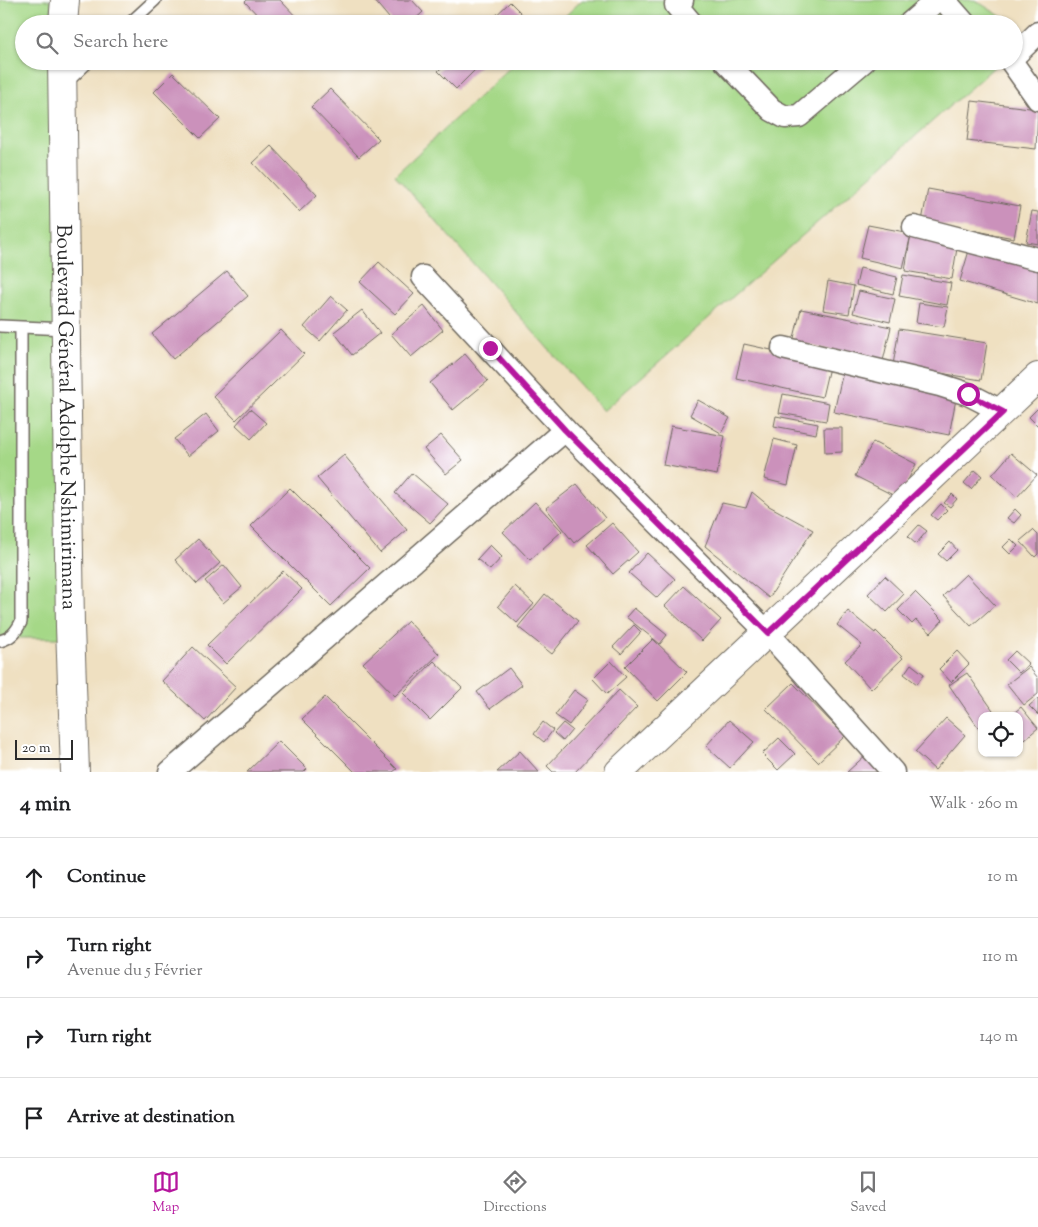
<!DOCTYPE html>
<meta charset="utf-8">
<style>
body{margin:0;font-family:"Sorts Mill Goudy",serif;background:#f6f6f6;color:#202124}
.controls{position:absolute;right:15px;bottom:15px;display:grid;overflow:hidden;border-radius:10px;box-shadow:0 1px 4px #0004}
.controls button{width:45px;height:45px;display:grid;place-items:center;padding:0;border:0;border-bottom:1px solid #e0e0e0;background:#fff;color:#202124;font:25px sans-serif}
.scale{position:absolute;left:15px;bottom:12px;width:58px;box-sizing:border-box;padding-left:5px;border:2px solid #2b2b2b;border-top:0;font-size:14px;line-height:18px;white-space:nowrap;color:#2b2b2b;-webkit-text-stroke:4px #fff;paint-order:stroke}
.stop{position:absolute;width:15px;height:15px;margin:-11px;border:4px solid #b5179e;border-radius:50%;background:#fff}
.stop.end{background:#b5179e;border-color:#fff;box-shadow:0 1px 5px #0008}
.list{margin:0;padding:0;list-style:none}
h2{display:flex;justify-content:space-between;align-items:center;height:65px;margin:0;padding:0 20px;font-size:21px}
h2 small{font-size:16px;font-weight:400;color:#757577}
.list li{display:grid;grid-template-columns:32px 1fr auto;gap:15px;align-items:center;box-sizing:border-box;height:80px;padding:0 20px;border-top:1px solid #e0e0e0}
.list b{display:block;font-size:19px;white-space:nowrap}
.list p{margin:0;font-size:16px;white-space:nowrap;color:#757577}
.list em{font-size:16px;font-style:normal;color:#757577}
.icon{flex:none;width:28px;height:28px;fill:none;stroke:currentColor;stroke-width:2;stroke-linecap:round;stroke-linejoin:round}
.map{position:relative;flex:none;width:1038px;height:772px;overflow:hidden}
.search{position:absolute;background:#fff;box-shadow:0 1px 4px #0004;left:15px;right:15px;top:15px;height:55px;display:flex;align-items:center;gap:12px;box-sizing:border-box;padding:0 18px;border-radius:28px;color:#757577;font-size:19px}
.sheet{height:385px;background:#fff}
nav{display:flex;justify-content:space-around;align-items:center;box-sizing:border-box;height:70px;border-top:1px solid #e0e0e0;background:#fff;font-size:14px;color:#757577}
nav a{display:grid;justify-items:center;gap:2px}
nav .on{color:#b5179e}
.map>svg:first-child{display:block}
</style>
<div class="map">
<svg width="1038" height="772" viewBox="0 0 1038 772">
<rect width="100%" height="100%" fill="#fff"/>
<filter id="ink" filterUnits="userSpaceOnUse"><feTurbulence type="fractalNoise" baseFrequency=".02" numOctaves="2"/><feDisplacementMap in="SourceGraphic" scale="10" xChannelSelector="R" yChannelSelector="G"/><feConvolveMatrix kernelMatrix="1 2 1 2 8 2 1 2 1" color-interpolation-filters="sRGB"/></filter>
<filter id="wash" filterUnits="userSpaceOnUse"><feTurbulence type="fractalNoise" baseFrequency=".0096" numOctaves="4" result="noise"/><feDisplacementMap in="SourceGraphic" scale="20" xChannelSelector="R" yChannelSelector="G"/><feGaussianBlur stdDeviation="1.12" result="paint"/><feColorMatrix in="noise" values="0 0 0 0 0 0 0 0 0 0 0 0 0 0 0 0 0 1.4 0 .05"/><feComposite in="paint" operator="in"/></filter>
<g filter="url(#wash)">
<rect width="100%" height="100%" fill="#efe0c1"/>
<g fill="#a5d887" stroke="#688259">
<polygon points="0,0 51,0 52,24 24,24 24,61 53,61 71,638 0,638"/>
<polygon points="582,0 975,0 1013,24 557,24"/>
<polygon points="517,61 1001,61 603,411 395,175"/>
</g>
<g id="blocks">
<g fill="#cb91bb">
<polygon points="247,0 280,0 303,24 266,24 245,2"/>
<polygon points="374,0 412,0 423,12 410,24 394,24"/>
<polygon points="510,2 528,20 524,24 487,24"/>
<polygon points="448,61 484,61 456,89 438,71"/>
<polygon points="173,73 220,119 200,138 154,92"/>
<polygon points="330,89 379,139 359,157 311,107"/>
<polygon points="972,101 1038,109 1036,149 967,141"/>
<polygon points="271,146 317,195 299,212 253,163"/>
<polygon points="928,189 1020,206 1014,238 922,221"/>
<polygon points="1032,211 1038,212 1038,244 1026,242"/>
<polygon points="868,225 958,242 952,279 905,271 910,239 903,268 860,258"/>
<polygon points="971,244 1038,263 1038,304 960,281"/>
<polygon points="379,262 414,294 395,314 360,282"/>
<polygon points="860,268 897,277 893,294 856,285"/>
<polygon points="227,271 248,296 173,359 152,334"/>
<polygon points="903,275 951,283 947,305 899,296"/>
<polygon points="828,281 854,286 849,314 823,310"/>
<polygon points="859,291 895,299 890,322 853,313"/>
<polygon points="331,296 347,310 320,341 304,327"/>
<polygon points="919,303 948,307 944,327 916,323"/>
<polygon points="424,306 443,330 411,357 391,334"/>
<polygon points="801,309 891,327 883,361 793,342"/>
<polygon points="362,310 380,333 352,355 334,332"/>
<polygon points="899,329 987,343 981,380 893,365"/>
<polygon points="281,330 304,354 236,420 213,396"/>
<polygon points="744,344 830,363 822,397 736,378"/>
<polygon points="465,354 488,381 453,410 430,383"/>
<polygon points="843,371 957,394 949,435 834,412"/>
<polygon points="783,394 829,403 826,421 779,413"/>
<polygon points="698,400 730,418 721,433 690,415"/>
<polygon points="1038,408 1038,426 1029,417"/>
<polygon points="250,409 266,423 251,439 236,425"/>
<polygon points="206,414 219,431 188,456 174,439"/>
<polygon points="776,416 818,424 816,434 774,426"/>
<polygon points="671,426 725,436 717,475 663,465"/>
<polygon points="824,428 842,428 842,452 825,453"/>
<polygon points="441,435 463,460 446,474 424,449"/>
<polygon points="774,439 797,445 788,485 764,479"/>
<polygon points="873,442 916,464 899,498 855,476"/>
<polygon points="1011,453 1037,475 1017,497 992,475"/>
<polygon points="344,455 407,530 380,553 317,478"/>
<polygon points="975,470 982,476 971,489 964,483"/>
<polygon points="412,473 448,504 430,523 395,493"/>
<polygon points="577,484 605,518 574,543 546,508"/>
<polygon points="290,488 370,568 331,606 251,526"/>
<polygon points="752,492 769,506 813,530 769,598 705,546 722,503 746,508"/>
<polygon points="952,494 957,499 950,507 944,503"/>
<polygon points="535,502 562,531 530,560 503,532"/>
<polygon points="941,504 947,510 937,520 931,515"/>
<polygon points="1015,509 1021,515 1014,523 1007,518"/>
<polygon points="612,523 638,552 613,574 587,545"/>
<polygon points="919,525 927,531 916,544 908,537"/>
<polygon points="1033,530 1038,535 1038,554 1035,557 1020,541"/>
<polygon points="198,539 220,563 197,584 175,560"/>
<polygon points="1011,539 1018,546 1010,554 1003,547"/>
<polygon points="950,542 957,550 946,561 938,554"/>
<polygon points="490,545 502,557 490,570 477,559"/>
<polygon points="647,553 675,579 657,598 629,573"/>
<polygon points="224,565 242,587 223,603 205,581"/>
<polygon points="283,571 302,589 226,664 207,645"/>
<polygon points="966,574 995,605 971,626 943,596"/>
<polygon points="885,576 904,594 887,612 868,594"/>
<polygon points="515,586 534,604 517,623 498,606"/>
<polygon points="684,586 721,620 702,641 665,606"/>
<polygon points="915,592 943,620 931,633 916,620 912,624 898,610"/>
<polygon points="545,594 578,621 552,654 518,627"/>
<polygon points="634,608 667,635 660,644 626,617"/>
<polygon points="848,611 875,633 876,631 903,658 871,689 845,661 862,645 837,625"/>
<polygon points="408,621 439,654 395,696 363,663"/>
<polygon points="634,625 641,632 621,654 613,647"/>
<polygon points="653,639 687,672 658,701 625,667"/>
<polygon points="193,647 236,687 205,721 162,681"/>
<polygon points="957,651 969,664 951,682 939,669"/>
<polygon points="1015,651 1029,664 1019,673 1006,660"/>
<polygon points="434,661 462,688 430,720 403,693"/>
<polygon points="611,661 626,677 607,694 593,679"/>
<polygon points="911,664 924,674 917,684 904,674"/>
<polygon points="1029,667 1038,678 1038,694 1024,705 1007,684"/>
<polygon points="509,668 522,685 490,709 477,692"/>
<polygon points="967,673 997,716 982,716 982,733 949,685"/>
<polygon points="793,683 845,736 818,762 766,709"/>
<polygon points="574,690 588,700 569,725 555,715"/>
<polygon points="619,690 637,707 575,772 553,772 547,766"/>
<polygon points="325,697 397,769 393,772 355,772 302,719"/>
<polygon points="1038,698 1038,715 1029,706"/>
<polygon points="1021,707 1038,728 1019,744 1019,716 1010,716"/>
<polygon points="946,718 965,735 935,770 915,752"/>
<polygon points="729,720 754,742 730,768 706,746"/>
<polygon points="543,722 553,730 544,742 534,734"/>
<polygon points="563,723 572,730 563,741 554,733"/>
<polygon points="779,738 795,754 778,770 762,754"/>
<polygon points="279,741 307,769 304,772 247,772"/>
<polygon points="520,751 539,772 497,772"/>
<polygon points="868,753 885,772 847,772"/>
</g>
</g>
</g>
<g filter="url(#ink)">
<use href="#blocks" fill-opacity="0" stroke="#706a60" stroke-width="1"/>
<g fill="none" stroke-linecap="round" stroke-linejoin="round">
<defs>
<g id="lane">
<polyline points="129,24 155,0"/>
<polyline points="66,83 89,61"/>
<polyline points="0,326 66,329"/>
<path d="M0 641C11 638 16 632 21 622V328"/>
</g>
<g id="street">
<polyline points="682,0 676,5 692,24"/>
<polyline points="944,0 965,24"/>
<polyline points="909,24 937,0"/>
<polyline points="1014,56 1038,33"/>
<polyline points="725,61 772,110 785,117 799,116 864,61"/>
<polyline points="1011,61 1038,99"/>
<polyline points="914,227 1038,259"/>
<polyline points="423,277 565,430 768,633 893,772"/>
<polyline points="783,348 940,385 968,394 1003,412"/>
<polyline points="170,772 565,430"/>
</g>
<polyline id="secondary" points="619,772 1038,377"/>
<g id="primary">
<polyline points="63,24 65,0"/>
<path id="s1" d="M62 61 70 626 75 772"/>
</g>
</defs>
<use href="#lane" stroke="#706a60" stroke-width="14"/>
<use href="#street" stroke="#706a60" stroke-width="25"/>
<use href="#secondary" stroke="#706a60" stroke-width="30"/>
<use href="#primary" stroke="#706a60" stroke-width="30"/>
<use href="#lane" stroke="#fff" stroke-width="11"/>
<use href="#street" stroke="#fff" stroke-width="22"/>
<use href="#secondary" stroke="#fff" stroke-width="28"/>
<use href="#primary" stroke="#fff" stroke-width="28"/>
</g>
</g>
<g fill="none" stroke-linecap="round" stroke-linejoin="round" filter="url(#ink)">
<polyline stroke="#b5179e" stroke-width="6" points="490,348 565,430 768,633 1003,412 968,394"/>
</g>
<g text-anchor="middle" stroke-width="4.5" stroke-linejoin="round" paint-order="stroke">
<g font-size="21" fill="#2b2b2b" stroke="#fff">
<text dy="7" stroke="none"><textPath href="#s1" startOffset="356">Boulevard Général Adolphe Nshimirimana</textPath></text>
</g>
</g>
</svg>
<div class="controls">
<button><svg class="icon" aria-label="locate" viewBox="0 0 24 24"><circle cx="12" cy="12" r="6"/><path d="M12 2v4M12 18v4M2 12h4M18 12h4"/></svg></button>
</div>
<div class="scale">20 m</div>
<div class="stop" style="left:968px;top:394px"></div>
<div class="stop end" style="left:490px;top:348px"></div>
<div class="search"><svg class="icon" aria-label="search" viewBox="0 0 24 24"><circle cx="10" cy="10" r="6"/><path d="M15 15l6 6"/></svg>Search here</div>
</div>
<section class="sheet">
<h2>4 min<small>Walk · 260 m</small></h2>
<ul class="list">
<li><svg class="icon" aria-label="ahead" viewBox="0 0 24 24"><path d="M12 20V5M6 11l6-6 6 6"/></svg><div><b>Continue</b></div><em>10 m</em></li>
<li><svg class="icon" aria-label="right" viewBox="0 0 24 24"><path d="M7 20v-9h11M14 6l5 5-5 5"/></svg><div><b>Turn right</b><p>Avenue du 5 Février</p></div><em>110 m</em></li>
<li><svg class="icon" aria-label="right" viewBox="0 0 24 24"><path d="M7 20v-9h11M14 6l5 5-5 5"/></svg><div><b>Turn right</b></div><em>140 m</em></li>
<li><svg class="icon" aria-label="arrive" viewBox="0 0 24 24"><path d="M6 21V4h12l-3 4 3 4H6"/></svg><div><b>Arrive at destination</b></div></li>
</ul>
</section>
<nav>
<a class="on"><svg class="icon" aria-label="map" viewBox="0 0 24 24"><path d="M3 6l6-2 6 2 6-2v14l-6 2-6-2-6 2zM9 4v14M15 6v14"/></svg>Map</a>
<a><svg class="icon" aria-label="directions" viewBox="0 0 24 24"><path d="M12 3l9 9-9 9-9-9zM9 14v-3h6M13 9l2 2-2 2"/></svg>Directions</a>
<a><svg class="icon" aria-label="saved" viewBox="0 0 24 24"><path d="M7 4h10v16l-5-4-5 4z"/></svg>Saved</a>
</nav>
